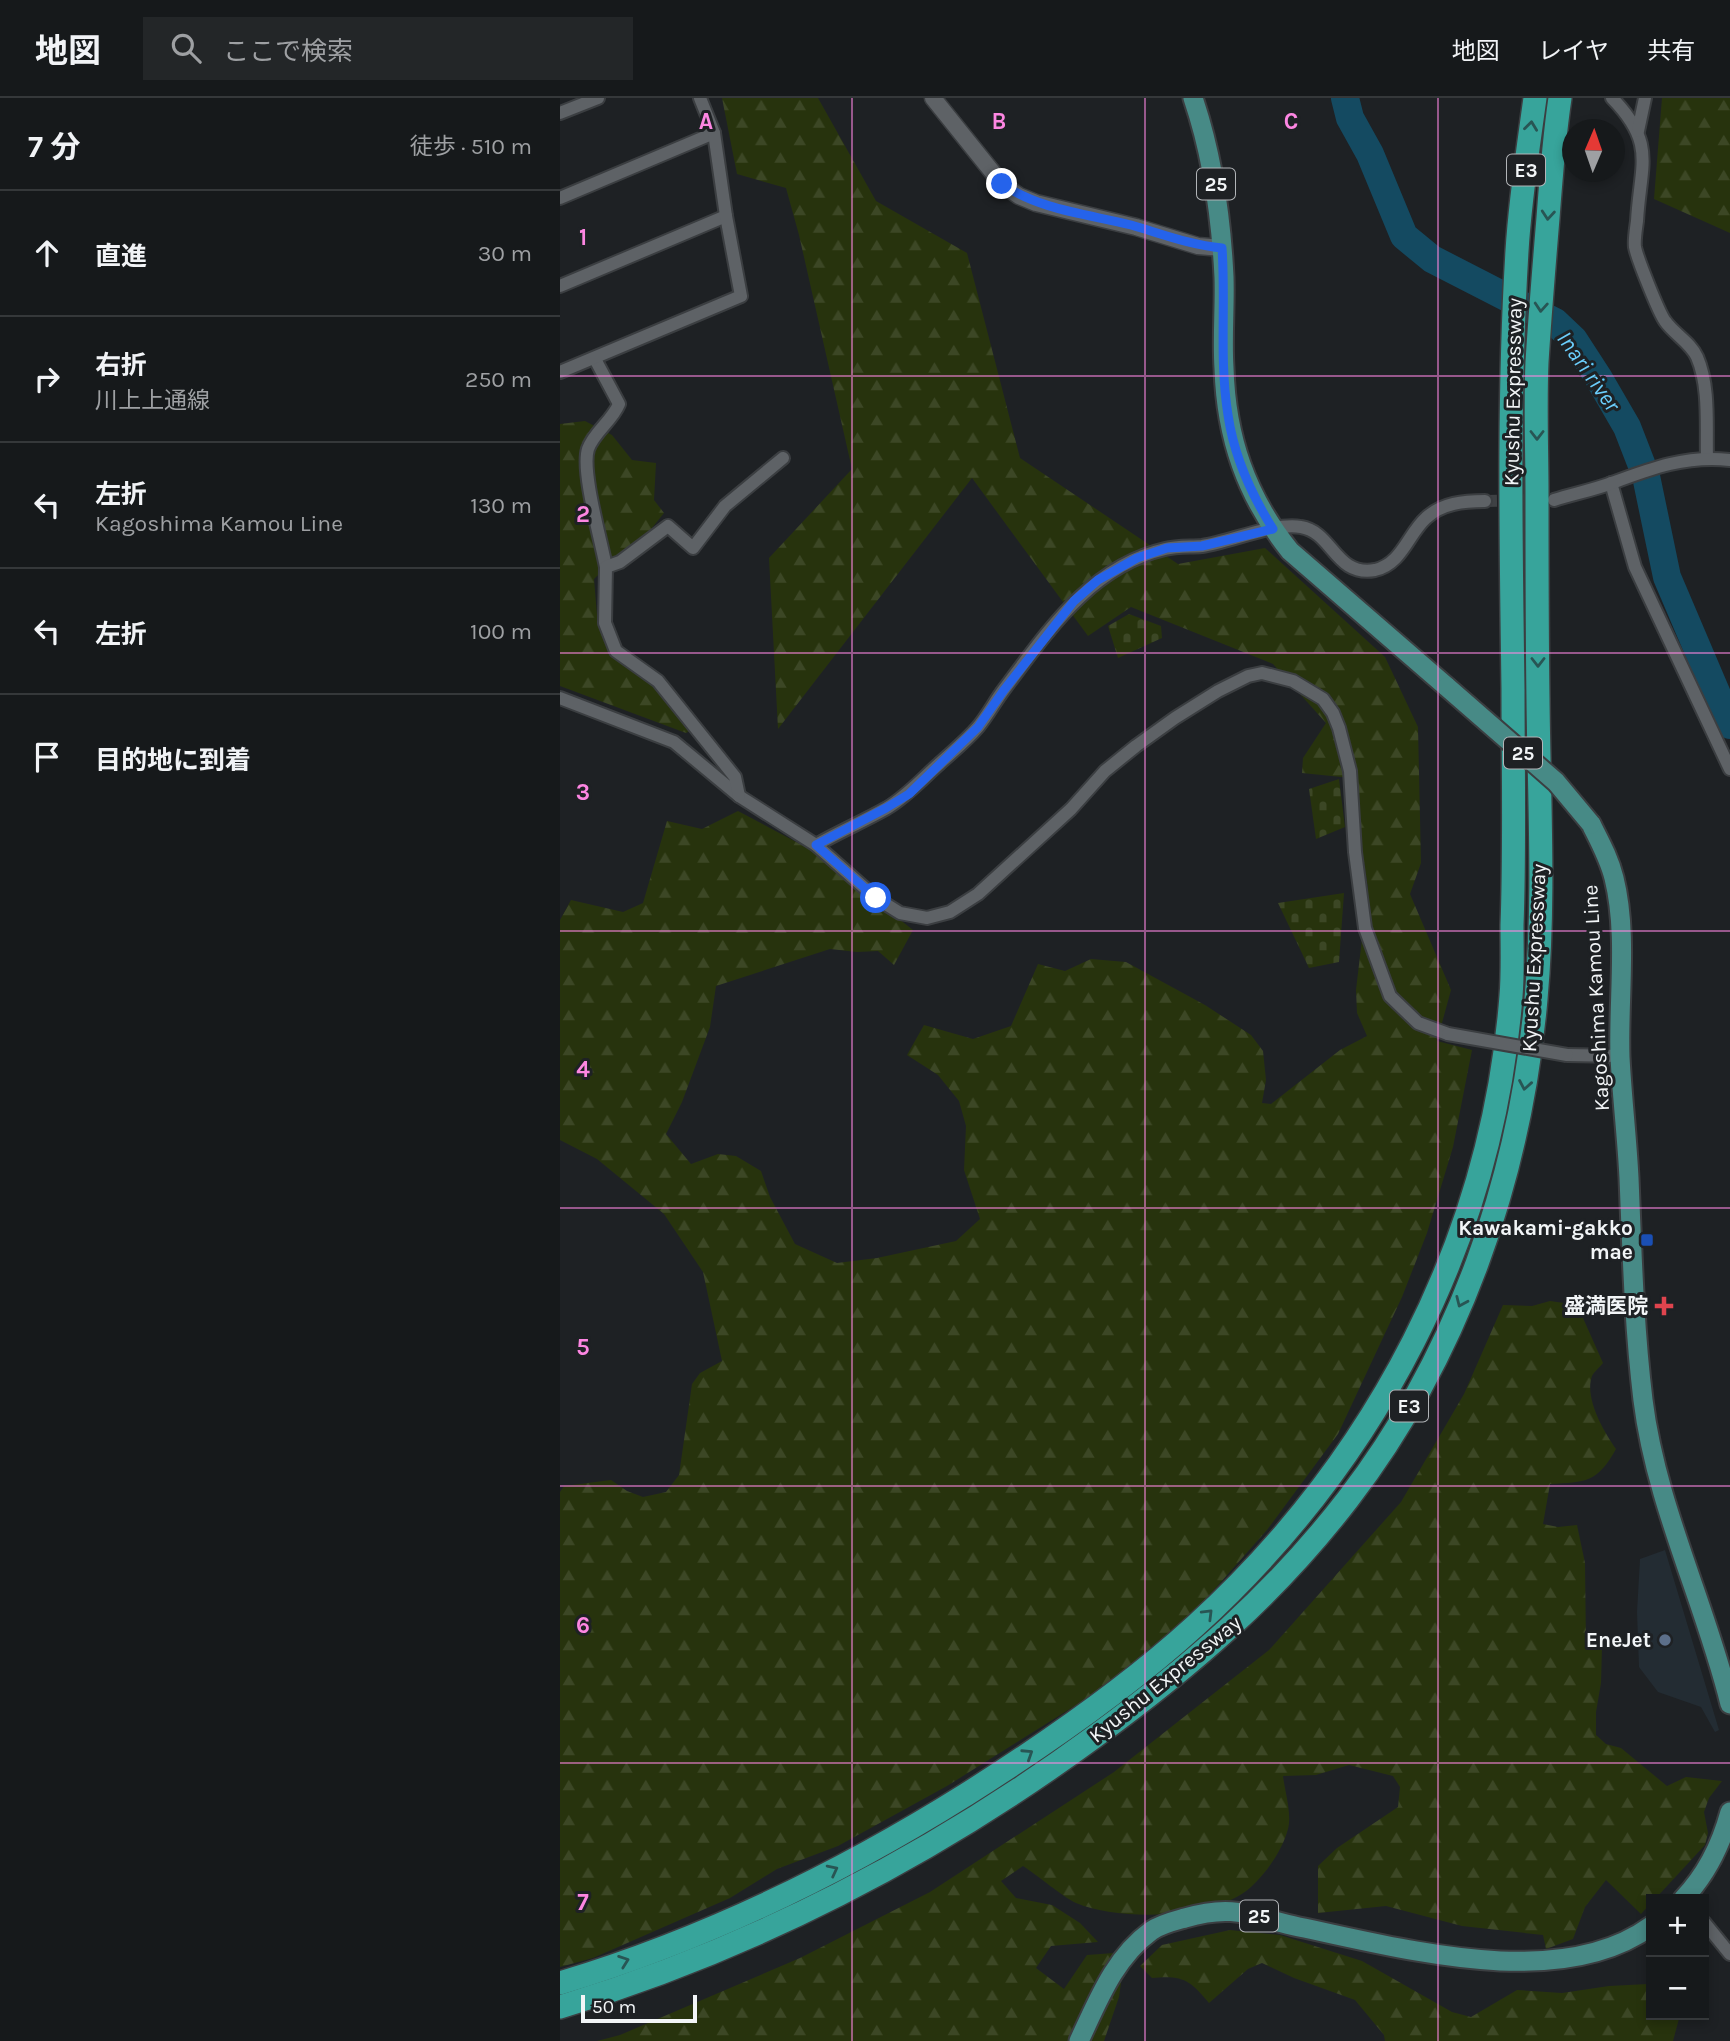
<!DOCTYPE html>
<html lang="ja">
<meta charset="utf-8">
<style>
body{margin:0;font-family:Karla,"Noto Sans JP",sans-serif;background:#232628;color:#f1f3f6}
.controls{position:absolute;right:21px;bottom:21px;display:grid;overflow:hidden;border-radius:0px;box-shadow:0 4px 10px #0003}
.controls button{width:63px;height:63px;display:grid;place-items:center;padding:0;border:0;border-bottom:2px solid #35383a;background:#16191b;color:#f1f3f6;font:35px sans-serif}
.compass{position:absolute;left:1002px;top:21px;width:63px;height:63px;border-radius:50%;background:#16191b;box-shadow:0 4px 10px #0003;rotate:2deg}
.scale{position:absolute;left:21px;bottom:18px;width:116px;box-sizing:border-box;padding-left:7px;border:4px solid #f2f5f7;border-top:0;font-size:19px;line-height:24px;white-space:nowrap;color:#f2f5f7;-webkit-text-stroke:5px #1e2124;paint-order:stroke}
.stop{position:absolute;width:21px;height:21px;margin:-16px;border:5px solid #2563eb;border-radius:50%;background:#fff}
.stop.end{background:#2563eb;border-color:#fff;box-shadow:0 2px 7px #0008}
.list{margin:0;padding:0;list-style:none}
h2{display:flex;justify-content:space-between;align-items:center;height:91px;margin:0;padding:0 28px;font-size:30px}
h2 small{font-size:23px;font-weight:400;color:#9ea0a3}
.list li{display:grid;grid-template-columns:46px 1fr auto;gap:21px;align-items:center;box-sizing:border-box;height:126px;padding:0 28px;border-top:2px solid #35383a}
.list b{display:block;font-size:26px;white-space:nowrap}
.list p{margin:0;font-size:23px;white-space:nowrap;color:#9ea0a3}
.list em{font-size:23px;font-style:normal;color:#9ea0a3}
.icon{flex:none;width:38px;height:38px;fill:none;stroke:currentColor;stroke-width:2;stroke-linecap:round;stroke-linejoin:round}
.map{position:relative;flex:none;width:1170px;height:1943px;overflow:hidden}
header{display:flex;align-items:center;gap:42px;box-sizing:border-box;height:98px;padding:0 35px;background:#16191b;border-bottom:2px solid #35383a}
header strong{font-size:33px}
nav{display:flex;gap:38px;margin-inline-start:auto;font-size:24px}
.search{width:490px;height:63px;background:#232628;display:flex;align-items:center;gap:18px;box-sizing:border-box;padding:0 24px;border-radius:0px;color:#9ea0a3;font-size:26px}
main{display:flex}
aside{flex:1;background:#16191b}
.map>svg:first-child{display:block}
</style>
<header>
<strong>地図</strong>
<div class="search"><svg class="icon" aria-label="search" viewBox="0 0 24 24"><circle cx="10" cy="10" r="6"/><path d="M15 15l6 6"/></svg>ここで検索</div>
<nav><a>地図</a><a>レイヤ</a><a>共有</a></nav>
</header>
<main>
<aside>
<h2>7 分<small>徒歩 · 510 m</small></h2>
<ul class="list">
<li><svg class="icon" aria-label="ahead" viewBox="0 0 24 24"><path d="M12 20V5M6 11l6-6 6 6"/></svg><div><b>直進</b></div><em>30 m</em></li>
<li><svg class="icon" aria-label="right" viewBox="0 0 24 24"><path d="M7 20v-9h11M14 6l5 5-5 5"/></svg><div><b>右折</b><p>川上上通線</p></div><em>250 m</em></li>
<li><svg class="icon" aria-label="left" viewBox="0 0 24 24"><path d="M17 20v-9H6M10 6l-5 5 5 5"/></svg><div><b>左折</b><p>Kagoshima Kamou Line</p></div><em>130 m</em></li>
<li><svg class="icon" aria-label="left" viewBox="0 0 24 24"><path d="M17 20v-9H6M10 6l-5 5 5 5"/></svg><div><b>左折</b></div><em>100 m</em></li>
<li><svg class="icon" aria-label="arrive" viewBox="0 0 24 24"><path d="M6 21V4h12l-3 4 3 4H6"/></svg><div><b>目的地に到着</b></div></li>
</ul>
</aside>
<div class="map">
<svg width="1170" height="1943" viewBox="0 0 1170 1943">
<defs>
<pattern id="forest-firs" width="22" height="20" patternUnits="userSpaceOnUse" patternTransform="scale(1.75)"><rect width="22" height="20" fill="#27330d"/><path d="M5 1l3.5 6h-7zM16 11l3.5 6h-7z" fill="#3c4725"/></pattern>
<pattern id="cemetery-stones" width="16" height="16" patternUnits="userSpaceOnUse" patternTransform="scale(1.75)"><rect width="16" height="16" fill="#27330d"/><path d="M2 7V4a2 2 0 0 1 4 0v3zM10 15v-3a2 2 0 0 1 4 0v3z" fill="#3c4725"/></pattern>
</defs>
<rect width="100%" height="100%" fill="#1e2124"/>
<polygon fill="#232c33" points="1105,1452 1159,1632 1155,1634 1141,1609 1098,1594 1079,1569 1077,1514 1080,1461"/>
<g fill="url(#forest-firs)">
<polygon points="162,0 258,0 316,103 407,155 460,360 618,466 705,450 825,559 858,629 861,765 850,796 891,892 877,943 912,952 893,1049 867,1135 842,1199 778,1336 707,1432 629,1520 556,1582 387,1688 278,1748 217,1771 170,1800 33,1860 0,1869 0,1394 4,1388 51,1382 67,1393 83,1399 106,1394 119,1377 132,1286 140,1275 162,1263 143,1174 104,1116 37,1061 0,1042 0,822 11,802 63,814 83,805 107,723 142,731 178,713 253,753 353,832 334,867 318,853 297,854 270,851 156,888 150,929 122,1004 106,1036 131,1066 158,1056 176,1058 201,1073 210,1099 235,1146 277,1165 317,1160 396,1143 420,1121 404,1072 406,1028 399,1003 378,977 347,957 364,927 413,941 451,928 478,866 505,873 531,861 566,864 645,907 691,937 703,953 706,982 702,1005 711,1006 780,952 807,938 797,915 796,892 808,790 791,680 742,675 743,660 766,625 713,566 571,509 528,538 412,380 218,631 209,460 292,371 239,137 226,90 177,76"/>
<polygon points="1102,0 1170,0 1170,135 1094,101"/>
<polygon points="25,323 52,337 72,362 96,365 94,402 104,415 80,445 44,471 34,481 37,517 50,552 94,585 131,632 126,635 0,588 0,326"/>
<path d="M990 1203 1011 1206 1023 1220 1043 1265C1040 1269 1034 1274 1032 1278 1024 1300 1044 1334 1056 1351 1037 1385 1026 1384 990 1386L983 1426 998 1429 1017 1427 1025 1465 1026 1548H1042L1041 1585 1036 1614V1637L1046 1646 1061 1650 1107 1688 1126 1679 1162 1683 1149 1700 1144 1714 1148 1735 1145 1747 1095 1801H1091V1805L1081 1816 1046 1782 1025 1809 1013 1841 986 1851 983 1837 902 1828 826 1808 758 1815V1768L777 1750 838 1709 840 1689 833 1678 789 1667 756 1677 723 1678C725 1694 732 1716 728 1731 722 1753 707 1774 691 1789 655 1822 559 1823 516 1805 503 1799 477 1777 463 1768L441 1783 456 1800 492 1807 520 1825 538 1844 491 1848 476 1870 504 1891 527 1857 554 1855 563 1871 559 1899 544 1943H37L60 1937 240 1860 370 1794 554 1674 709 1552 841 1404 904 1296 943 1207 972 1208Z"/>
<path d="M670 1832 720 1837 802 1863 892 1914 911 1919 957 1892 1002 1895 1049 1888 1088 1886 1091 1888V1917H1120L1113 1943H825L824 1937 795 1902 734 1880 702 1865 688 1871 649 1905C630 1882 623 1877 592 1880L580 1868 602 1847Z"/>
</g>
<g fill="url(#cemetery-stones)">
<polygon points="569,516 601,528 602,540 558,560 548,528"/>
<polygon points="779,681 785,729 756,741 749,691"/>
<polygon points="784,795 779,864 749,870 718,805"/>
</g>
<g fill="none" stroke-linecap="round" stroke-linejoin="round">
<polyline stroke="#144a61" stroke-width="28" points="785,0 790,20 810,56 844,138 872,161 995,224 1014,242 1038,279 1067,329 1086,378 1107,479 1170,627"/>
<polyline stroke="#3e4144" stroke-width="12" stroke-dasharray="12 6" stroke-linecap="butt" points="925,403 981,402"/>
<defs>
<g id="minor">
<path d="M1052 0C1097 46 1080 67 1077 123 1076 131 1074 142 1075 149 1077 160 1099 215 1105 223 1114 236 1131 245 1137 259 1150 289 1146 328 1147 359"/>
<polyline points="0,15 38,0"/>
<polyline points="1078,33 1085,0"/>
<polyline points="0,100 154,35"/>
<polyline points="0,188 166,118"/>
<path d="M35 261 59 306C52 323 34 334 28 351 21 373 41 442 46 469"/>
<polyline points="0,274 181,198 166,118 154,35 140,0"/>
<polyline points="1051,385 1075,469 1170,671"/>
<path d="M994 402C1013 396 1033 392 1052 385 1092 370 1127 357 1170 362"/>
<polyline points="0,600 114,644 179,698 256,747 316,800 340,815 367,820 390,814 418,796 511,711 545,673 576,648 615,620 658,593 688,578 702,575 733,583 763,601 773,615 779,630 790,673 795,754 805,830 830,898 858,925 888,936"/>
<polyline points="179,698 175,679 98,583 56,553 45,525 46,469 60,464 108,428 133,450 165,408 223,360"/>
<path d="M256 747C279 734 304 723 327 710 347 698 362 681 379 666 392 654 406 643 418 629 428 617 435 603 445 590 488 533 531 468 605 451 617 448 630 449 642 448 670 444 715 424 741 429 773 434 775 479 815 472 842 466 848 436 866 420 882 405 904 403 925 403"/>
<polyline points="1007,957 1060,958"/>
<polyline points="1144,1824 1170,1856"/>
</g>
<polyline id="tertiary" points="373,0 442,86 459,98 476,105 576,129 638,148 662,150"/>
<g id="primary">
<path d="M633 0C653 59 661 117 664 179 665 209 662 240 664 270 666 339 686 398 730 453L887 589"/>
<path d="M1031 726C1040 744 1049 760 1054 780 1068 836 1058 901 1060 959 1062 999 1067 1040 1069 1080 1072 1154 1074 1228 1083 1302 1096 1407 1145 1504 1170 1606"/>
<path d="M1123 1801C1147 1776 1161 1747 1170 1714"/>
<path d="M519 1943C538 1903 554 1860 591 1833 601 1826 614 1823 625 1820 676 1805 692 1819 739 1829 842 1850 999 1895 1091 1828"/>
</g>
<g id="motorway">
<path d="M0 1885C143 1842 281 1775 407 1696 486 1646 566 1591 635 1528 816 1363 932 1143 951 898 953 875 952 851 952 827 955 748 953 670 953 591 951 445 948 299 957 153 960 102 968 51 975 0"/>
<path d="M0 1909C192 1851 373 1757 534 1639 630 1569 715 1496 788 1401 898 1258 960 1081 976 901 985 802 979 701 978 601 977 532 977 464 977 396 977 352 975 308 977 264 980 216 984 168 988 120 991 80 994 40 1000 0"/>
</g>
</defs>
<use href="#minor" stroke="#3b3e41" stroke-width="16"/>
<use href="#tertiary" stroke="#3b3e41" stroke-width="19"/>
<use href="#primary" stroke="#3b3e41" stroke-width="23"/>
<use href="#motorway" stroke="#3b3e41" stroke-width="26"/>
<use href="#minor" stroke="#5e6266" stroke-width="12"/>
<use href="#tertiary" stroke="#5e6266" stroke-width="16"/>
<use href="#primary" stroke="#478a86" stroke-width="19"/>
<use href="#motorway" stroke="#37a49b" stroke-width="23"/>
<defs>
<polyline id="minor-bridge" points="888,936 1007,957"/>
<polyline id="primary-bridge" points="887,589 996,684 1031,726"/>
</defs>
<use href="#minor-bridge" stroke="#3b3e41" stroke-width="16" stroke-linecap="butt"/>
<use href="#primary-bridge" stroke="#3b3e41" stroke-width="23" stroke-linecap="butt"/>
<use href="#minor-bridge" stroke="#5e6266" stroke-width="12"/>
<use href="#primary-bridge" stroke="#478a86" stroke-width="19"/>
</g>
<defs><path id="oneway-chevron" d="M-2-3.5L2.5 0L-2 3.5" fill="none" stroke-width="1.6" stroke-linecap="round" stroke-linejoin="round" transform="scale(1.75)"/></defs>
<g stroke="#285554">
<use href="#oneway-chevron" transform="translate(971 28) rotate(-83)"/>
<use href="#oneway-chevron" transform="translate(988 117) rotate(95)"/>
<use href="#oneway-chevron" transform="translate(981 209) rotate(94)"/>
<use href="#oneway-chevron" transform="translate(977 337) rotate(90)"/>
<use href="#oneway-chevron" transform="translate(978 564) rotate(90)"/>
<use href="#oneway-chevron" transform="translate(965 987) rotate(100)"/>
<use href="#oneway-chevron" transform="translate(901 1204) rotate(114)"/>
<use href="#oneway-chevron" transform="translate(648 1516) rotate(-45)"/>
<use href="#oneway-chevron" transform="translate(468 1656) rotate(-33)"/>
<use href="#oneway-chevron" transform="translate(273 1772) rotate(-27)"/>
<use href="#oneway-chevron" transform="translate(64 1863) rotate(-20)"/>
</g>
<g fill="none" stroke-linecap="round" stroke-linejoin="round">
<path stroke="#2563eb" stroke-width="9" d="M316 800 256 747 326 710 349 696 418 629 444 592 514 503 538 482 577 460 607 450 642 448 713 431C691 396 674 358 668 317 659 262 666 205 662 150 630 147 602 136 571 127 527 116 480 112 442 86"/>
</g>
<path fill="none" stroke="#fd86e2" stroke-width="2" stroke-opacity="0.55" d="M292 0V1943M585 0V1943M878 0V1943M0 278H1170M0 555H1170M0 833H1170M0 1110H1170M0 1388H1170M0 1665H1170"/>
<rect fill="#1a4fb4" stroke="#1e2124" stroke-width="2.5" x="1080" y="1135" width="14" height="14" rx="3.5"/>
<path fill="#e0444e" stroke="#1e2124" stroke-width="2.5" d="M1100.5 1197.5h7v7h7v7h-7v7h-7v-7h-7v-7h7z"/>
<circle fill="#5c6f8a" stroke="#1e2124" stroke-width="2.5" cx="1105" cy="1542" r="7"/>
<g text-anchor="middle" stroke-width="6" stroke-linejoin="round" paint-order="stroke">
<g fill="#1e2124" stroke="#b2b5b8" stroke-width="2">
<rect x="947" y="56.5" width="38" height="31" rx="5"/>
<rect x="637" y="70.5" width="38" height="31" rx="5"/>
<rect x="944" y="639.5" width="38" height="31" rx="5"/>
<rect x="830" y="1292.5" width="38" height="31" rx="5"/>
<rect x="680" y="1802.5" width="38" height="31" rx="5"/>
</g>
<g font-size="19" font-weight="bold" fill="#f2f5f7">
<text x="966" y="79">E3</text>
<text x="656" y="93">25</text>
<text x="963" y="662">25</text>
<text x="849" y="1315">E3</text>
<text x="699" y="1825">25</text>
</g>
<g font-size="21" fill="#f2f5f7" stroke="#1e2124">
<text transform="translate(953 294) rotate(-89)" y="7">Kyushu Expressway</text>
<text transform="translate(974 860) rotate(-87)" y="7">Kyushu Expressway</text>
<text transform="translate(1036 900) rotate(-93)" y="7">Kagoshima Kamou Line</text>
<text transform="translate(605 1581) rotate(-39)" y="7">Kyushu Expressway</text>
</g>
<g font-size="21" font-weight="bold" fill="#f2f5f7" stroke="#1e2124" text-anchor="end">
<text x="1073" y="1137">Kawakami-gakko<tspan x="1073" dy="24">mae</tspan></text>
<text x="1088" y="1215">盛満医院</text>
<text x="1091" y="1549">EneJet</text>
</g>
<g font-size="23" font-style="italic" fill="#6bcefc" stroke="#1e2124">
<text transform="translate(1029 273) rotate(55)" y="8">Inari river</text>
</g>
</g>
<g font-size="23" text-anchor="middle" font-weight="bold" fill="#fd86e2" stroke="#1e2124" stroke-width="6" stroke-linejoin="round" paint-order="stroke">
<text x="146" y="31">A</text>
<text x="439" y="31">B</text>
<text x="731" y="31">C</text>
<text x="23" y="147">1</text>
<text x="23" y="424">2</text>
<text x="23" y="702">3</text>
<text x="23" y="979">4</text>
<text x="23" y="1257">5</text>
<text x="23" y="1535">6</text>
<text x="23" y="1812">7</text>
</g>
</svg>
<div class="controls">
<button>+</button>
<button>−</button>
</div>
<svg class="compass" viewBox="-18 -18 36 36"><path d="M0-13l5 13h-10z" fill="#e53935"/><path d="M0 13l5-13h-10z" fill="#9ea0a3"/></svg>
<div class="scale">50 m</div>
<div class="stop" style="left:316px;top:800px"></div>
<div class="stop end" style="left:442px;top:86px"></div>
</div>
</main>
